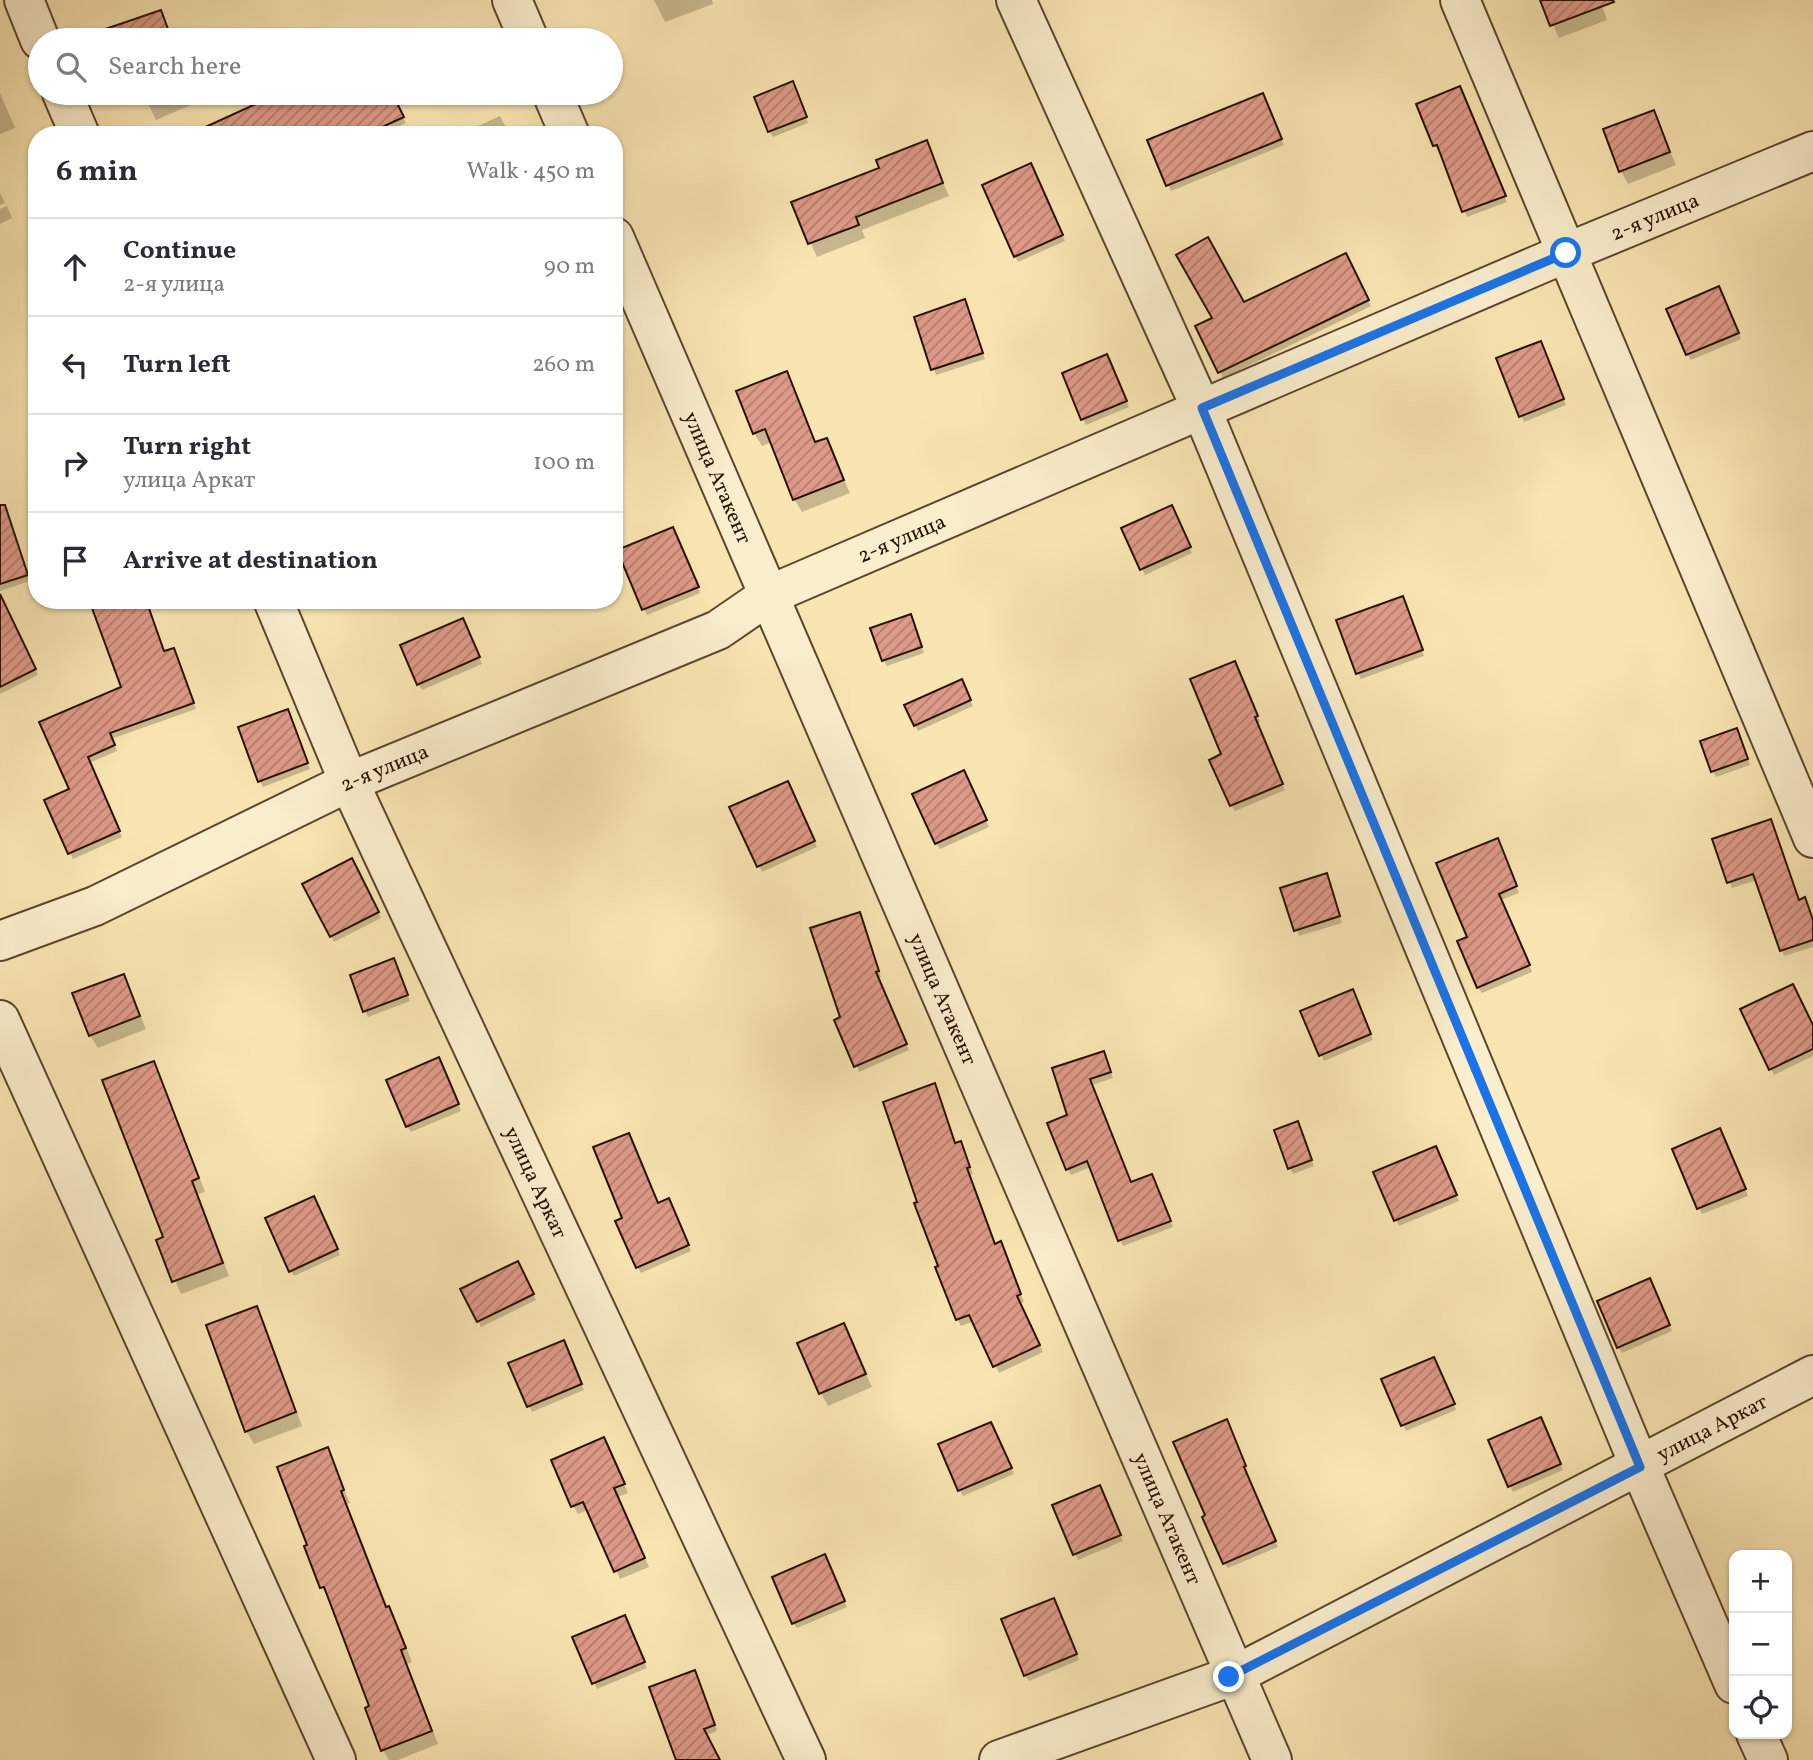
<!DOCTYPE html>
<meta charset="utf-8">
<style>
body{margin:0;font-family:Vollkorn,serif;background:#f2f2f3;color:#2b2b33}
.controls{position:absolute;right:21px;bottom:21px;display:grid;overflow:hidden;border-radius:14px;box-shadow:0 2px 5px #0004}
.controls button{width:63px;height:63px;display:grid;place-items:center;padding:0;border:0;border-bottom:2px solid #e1e1e2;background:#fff;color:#2b2b33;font:35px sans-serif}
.stop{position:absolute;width:21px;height:21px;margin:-16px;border:5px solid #1a73e8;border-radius:50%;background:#fff}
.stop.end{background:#1a73e8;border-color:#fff;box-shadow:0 2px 7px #0008}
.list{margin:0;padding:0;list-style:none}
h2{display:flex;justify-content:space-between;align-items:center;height:91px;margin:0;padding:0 28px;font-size:30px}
h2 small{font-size:23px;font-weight:400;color:#7c7c81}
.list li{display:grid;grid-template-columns:46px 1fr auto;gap:21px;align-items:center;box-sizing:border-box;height:98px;padding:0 28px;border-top:2px solid #e1e1e2}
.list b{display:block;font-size:26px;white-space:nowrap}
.list p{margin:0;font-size:23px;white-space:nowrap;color:#7c7c81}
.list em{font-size:23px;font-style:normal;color:#7c7c81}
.icon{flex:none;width:38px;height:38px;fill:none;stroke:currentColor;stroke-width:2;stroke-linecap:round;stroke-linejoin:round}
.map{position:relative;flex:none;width:1813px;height:1760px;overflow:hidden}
.search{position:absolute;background:#fff;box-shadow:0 2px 5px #0004;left:28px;top:28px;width:595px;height:77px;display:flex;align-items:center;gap:18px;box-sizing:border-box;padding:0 24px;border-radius:38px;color:#7c7c81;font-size:26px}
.panel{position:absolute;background:#fff;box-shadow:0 2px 5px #0004;left:28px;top:126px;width:595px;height:483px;border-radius:28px}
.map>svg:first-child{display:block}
</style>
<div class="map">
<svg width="1813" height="1760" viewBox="0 0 1813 1760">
<defs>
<pattern id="building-hatch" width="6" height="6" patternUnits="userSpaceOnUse" patternTransform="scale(1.75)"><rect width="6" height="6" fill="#de9a88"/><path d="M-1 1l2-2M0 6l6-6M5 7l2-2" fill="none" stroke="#b47c6d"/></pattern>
</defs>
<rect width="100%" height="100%" fill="#f9e5b2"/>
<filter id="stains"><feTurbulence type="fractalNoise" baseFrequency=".00286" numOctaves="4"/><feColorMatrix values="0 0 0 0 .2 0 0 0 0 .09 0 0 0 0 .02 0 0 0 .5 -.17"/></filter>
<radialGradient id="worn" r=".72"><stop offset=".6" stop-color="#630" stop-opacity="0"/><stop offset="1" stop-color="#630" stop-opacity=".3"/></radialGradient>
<g fill="#0003">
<polygon points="654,0 712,0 713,4 665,22"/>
<polygon points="1542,0 1600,0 1607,20 1559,38"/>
<polygon points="795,89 808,123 773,137 769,131"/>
<polygon points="0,93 15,128 0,134"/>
<polygon points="143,93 197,93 200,101 156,120"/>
<polygon points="303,93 391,93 406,123 381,135 232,135 277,105"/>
<polygon points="1463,94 1507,202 1467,217 1441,150 1438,151 1435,146 1418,105"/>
<polygon points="1265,101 1284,145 1171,191 1150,141"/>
<polygon points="1653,112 1676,165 1628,184 1621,171"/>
<polygon points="500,116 510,135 461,135 460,134"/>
<polygon points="926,143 949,196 862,230 865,238 817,257 793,203 881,169"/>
<polygon points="1034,171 1065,241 1018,262 1015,256"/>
<polygon points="0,193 5,203 0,205"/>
<polygon points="7,206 12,218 0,224 0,209"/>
<polygon points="1348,261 1371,306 1223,378 1220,372 1244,304"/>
<polygon points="1722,294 1741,339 1691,360 1687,354"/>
<polygon points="965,302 985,359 936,375 916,318"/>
<polygon points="1544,349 1566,405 1524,422 1521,416"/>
<polygon points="1110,362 1129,407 1086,425 1083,419"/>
<polygon points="786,373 794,386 816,444 826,440 850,493 802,512 794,499 772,442 762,446 754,433"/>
<polygon points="1174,513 1192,553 1145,575 1123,529"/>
<polygon points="0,526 13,529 30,581 0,591"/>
<polygon points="676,535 700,593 647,615 644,609"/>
<polygon points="145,600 165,653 176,656 196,709 111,739 117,751 89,763 122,837 73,859 47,801 71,790 123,687"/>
<polygon points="1405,604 1424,656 1361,679 1358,673"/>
<polygon points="913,622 924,653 887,666 883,660"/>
<polygon points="466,626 482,664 422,690 418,684"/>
<polygon points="0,628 15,628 38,675 0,694"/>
<polygon points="1238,669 1260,722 1256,724 1285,790 1235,811 1231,805 1224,755"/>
<polygon points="964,687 973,706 918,731 915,725"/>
<polygon points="290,717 310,769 263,787 260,781"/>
<polygon points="1740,736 1750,765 1716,777 1713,771"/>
<polygon points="967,778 989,827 940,849 936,843"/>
<polygon points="790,789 817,847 762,872 731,808"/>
<polygon points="1714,840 1799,901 1813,921 1813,947 1784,956 1757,880 1732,888"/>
<polygon points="1500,846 1519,893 1501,900 1532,972 1482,993 1478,987 1469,938"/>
<polygon points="351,861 381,918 334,942 305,884"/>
<polygon points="1329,881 1342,923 1299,936 1282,889"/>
<polygon points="862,920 881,977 878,978 909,1050 859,1072 842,1018"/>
<polygon points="397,966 410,1001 368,1017 365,1011"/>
<polygon points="123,976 146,1029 98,1048 90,1035"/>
<polygon points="1355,997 1373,1040 1324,1061 1321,1055"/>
<polygon points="1742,1010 1813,1027 1813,1056 1774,1075"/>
<polygon points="1106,1058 1113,1078 1092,1085 1131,1184 1155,1182 1173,1227 1123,1246 1091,1167 1071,1175 1068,1169 1069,1116 1054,1069"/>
<polygon points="153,1063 160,1076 205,1192 198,1194 229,1276 181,1294 158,1241 165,1238"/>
<polygon points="442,1065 461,1111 411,1132 407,1126"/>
<polygon points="938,1092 956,1144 964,1150 973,1174 970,1175 996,1245 1004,1250 1024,1302 1020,1303 1043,1352 999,1373 974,1321 961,1326 957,1319 940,1267"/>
<polygon points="1300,1129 1314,1166 1293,1174 1290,1168"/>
<polygon points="1723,1136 1748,1196 1702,1214 1674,1150"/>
<polygon points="1438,1154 1459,1201 1399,1226 1376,1173"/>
<polygon points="316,1204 340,1255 294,1276 291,1271"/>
<polygon points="658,1205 671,1206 691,1251 641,1273 637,1267"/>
<polygon points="521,1269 536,1300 481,1327 478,1321"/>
<polygon points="1653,1286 1672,1331 1622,1353 1618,1347"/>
<polygon points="256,1308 264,1321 302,1426 254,1444 246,1431"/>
<polygon points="843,1325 872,1387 828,1406 821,1393"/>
<polygon points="566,1348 584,1390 532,1412 511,1364"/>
<polygon points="1437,1365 1456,1410 1406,1431 1384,1380"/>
<polygon points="1544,1425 1563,1470 1513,1492 1510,1486"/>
<polygon points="1229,1427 1248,1472 1245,1473 1278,1547 1228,1568 1224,1563"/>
<polygon points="994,1430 1014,1474 963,1496 960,1490"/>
<polygon points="608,1448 628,1493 618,1497 649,1567 620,1579 588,1510 578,1514 573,1506"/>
<polygon points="327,1450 350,1503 347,1504 388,1608 396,1621 412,1662 407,1664 438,1744 398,1760 389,1760 383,1750 372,1707 329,1600 322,1587 309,1546"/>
<polygon points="1103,1493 1123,1541 1078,1560 1075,1554"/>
<polygon points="827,1562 847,1607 797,1628 793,1623"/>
<polygon points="1056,1606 1079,1660 1029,1681 1025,1675"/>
<polygon points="627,1623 647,1668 597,1689 574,1638"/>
<polygon points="698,1678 717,1731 706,1735 719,1760 678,1760"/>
</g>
<g fill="url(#building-hatch)" stroke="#281100" stroke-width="2">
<polygon points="1540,0 1613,0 1614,2 1550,26"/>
<polygon points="161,10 172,40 86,40 85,36"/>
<polygon points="793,81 807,117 768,132 754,97"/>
<polygon points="1460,86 1506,196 1462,212 1437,145 1433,146 1416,104"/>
<polygon points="280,93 392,93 404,117 365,135 188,135"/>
<polygon points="1263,93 1282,139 1166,186 1147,140"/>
<polygon points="1654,110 1670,152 1619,172 1603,129"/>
<polygon points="927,140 943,183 856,217 859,225 808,244 791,202 879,168 876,160"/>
<polygon points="1031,163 1063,235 1014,257 982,185"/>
<polygon points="1208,237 1244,302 1346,253 1369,300 1218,373 1195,326 1212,318 1176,255"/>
<polygon points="1719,286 1739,333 1686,355 1666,309"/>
<polygon points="965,299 983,353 931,370 914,317"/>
<polygon points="1541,341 1564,399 1519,417 1496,358"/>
<polygon points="1107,354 1127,401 1081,420 1062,373"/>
<polygon points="787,371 815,442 827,438 844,480 793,500 765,429 753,434 736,391"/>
<polygon points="0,505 5,505 28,575 0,584"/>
<polygon points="1172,505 1191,547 1140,570 1121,528"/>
<polygon points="673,527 699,587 642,610 617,550"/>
<polygon points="0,594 36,669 0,687"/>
<polygon points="1403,596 1423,650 1356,674 1336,620"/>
<polygon points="89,600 146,600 164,651 174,648 194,703 110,733 115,745 88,757 120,831 68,854 44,800 69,789 39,722 121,687"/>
<polygon points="911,614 922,647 882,661 870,628"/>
<polygon points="463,618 480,657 417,685 400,645"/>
<polygon points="1235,661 1258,716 1255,717 1283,784 1230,806 1209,760 1221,754 1190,679"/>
<polygon points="962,679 971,700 914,726 904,705"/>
<polygon points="288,709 308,763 258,782 238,727"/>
<polygon points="1737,728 1748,759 1711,772 1700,741"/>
<polygon points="964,770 987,820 935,844 912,794"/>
<polygon points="788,781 815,841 757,867 729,807"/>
<polygon points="1771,819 1799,900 1805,897 1813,920 1813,940 1780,951 1753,874 1727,883 1712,839"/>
<polygon points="1498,838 1517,886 1499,894 1530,965 1477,988 1457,941 1467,937 1436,863"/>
<polygon points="352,858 379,912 330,937 302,884"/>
<polygon points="1327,873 1340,916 1294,931 1280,888"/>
<polygon points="860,912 879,971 876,972 907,1044 854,1067 834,1020 840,1017 810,928"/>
<polygon points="394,958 408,995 363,1012 350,975"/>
<polygon points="124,974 140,1016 89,1036 72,993"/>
<polygon points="1793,984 1813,1025 1813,1049 1769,1070 1740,1009"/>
<polygon points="1353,989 1371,1034 1319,1056 1300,1011"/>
<polygon points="1104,1051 1111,1072 1090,1079 1131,1182 1152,1174 1171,1221 1118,1241 1087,1161 1066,1170 1047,1123 1067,1115 1052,1068"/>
<polygon points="439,1057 459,1104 406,1127 386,1080"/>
<polygon points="154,1061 199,1178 192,1181 223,1263 172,1282 156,1240 163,1237 102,1080"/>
<polygon points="935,1083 955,1143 961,1141 970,1167 967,1168 995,1244 1001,1241 1021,1294 1017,1296 1040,1345 993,1367 969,1315 956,1320 935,1267 938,1266 914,1203 917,1202 883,1102"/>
<polygon points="1298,1121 1312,1160 1288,1169 1274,1130"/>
<polygon points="1720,1128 1746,1189 1697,1209 1672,1149"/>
<polygon points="629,1133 658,1203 669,1198 689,1245 636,1268 615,1221 622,1218 593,1147"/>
<polygon points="1436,1146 1457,1195 1394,1221 1373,1172"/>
<polygon points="314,1196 338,1249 289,1272 265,1218"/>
<polygon points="518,1261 534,1294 477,1322 460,1289"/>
<polygon points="1650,1278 1670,1325 1617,1348 1597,1301"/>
<polygon points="257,1306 296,1412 245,1432 206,1325"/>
<polygon points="844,1323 866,1374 819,1394 797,1343"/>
<polygon points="564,1340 582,1384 527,1407 508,1363"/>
<polygon points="1434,1357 1455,1404 1401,1426 1381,1379"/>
<polygon points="1541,1417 1561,1464 1508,1487 1488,1440"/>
<polygon points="1227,1419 1246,1466 1244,1467 1276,1541 1223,1564 1202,1517 1205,1515 1173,1442"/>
<polygon points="991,1422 1012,1468 958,1491 938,1444"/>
<polygon points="604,1437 625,1484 614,1488 645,1558 614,1572 583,1502 571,1507 551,1460"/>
<polygon points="328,1447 344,1490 341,1491 386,1607 389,1606 406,1648 401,1650 432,1731 381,1751 365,1708 369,1706 324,1587 320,1588 304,1546 307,1545 277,1467"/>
<polygon points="1100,1485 1121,1535 1073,1555 1052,1505"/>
<polygon points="825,1554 845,1601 792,1624 772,1577"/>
<polygon points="1054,1598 1077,1654 1024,1676 1001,1619"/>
<polygon points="625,1615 645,1662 592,1684 572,1637"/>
<polygon points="695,1670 715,1725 704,1729 720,1760 676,1760 649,1687"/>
</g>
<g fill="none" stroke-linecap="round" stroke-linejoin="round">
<defs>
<g id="minor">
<polyline points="24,0 40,40"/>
<polyline points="512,0 529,40"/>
<polyline points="1016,0 1201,408 1640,1467 1734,1684"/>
<polyline points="1460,0 1813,838"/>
<polyline points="62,93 80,135"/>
<polyline points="552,93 570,135"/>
<path id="s1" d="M614 237 1272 1760"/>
<path id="s2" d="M273 600 349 782 806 1760"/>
<path id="s3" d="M0 941 95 906 349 782 718 630 769 595 1566 253 1813 151"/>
<polyline points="0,1020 336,1760"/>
<polyline points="1756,1734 1768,1760"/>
<path id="s4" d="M999 1760 1235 1675 1813 1375"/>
</g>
</defs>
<use href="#minor" stroke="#5c462c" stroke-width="42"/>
<use href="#minor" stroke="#fbeecd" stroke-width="38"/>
</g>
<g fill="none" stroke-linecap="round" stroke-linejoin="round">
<polyline stroke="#1a73e8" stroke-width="9" points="1229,1677 1640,1467 1202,408 1566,253"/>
</g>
<g text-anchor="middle" stroke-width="6" stroke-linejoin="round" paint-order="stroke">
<g font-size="21" fill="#281100" stroke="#fbeecd">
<text dy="7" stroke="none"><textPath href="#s3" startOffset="1808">2-я улица</textPath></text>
<text dy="7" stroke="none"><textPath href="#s1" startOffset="262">улица Атакент</textPath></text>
<text dy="7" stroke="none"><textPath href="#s3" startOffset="989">2-я улица</textPath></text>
<text dy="7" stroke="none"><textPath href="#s3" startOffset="422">2-я улица</textPath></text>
<text dy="7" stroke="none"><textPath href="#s1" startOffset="830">улица Атакент</textPath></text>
<text dy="7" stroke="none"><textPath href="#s2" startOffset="639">улица Аркат</textPath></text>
<text dy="7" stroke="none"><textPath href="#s4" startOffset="788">улица Аркат</textPath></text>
<text dy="7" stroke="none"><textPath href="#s1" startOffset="1396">улица Атакент</textPath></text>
</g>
</g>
<rect width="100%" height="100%" filter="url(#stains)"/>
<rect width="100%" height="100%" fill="url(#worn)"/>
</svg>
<div class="controls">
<button>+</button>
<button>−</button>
<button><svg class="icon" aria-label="locate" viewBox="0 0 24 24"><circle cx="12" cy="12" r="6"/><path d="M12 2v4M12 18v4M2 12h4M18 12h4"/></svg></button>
</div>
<div class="stop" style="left:1566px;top:253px"></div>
<div class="stop end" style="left:1229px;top:1677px"></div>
<div class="search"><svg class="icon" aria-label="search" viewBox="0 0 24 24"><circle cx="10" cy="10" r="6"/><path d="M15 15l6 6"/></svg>Search here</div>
<section class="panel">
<h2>6 min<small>Walk · 450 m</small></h2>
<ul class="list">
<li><svg class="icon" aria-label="ahead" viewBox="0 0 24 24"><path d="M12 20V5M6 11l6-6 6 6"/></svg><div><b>Continue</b><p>2-я улица</p></div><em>90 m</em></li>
<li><svg class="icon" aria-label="left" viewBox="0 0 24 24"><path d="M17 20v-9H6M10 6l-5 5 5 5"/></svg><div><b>Turn left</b></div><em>260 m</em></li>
<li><svg class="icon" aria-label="right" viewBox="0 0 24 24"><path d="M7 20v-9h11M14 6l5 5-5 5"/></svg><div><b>Turn right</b><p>улица Аркат</p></div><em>100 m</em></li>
<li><svg class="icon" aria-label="arrive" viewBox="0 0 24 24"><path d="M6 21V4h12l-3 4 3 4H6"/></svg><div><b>Arrive at destination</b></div></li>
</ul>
</section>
</div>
